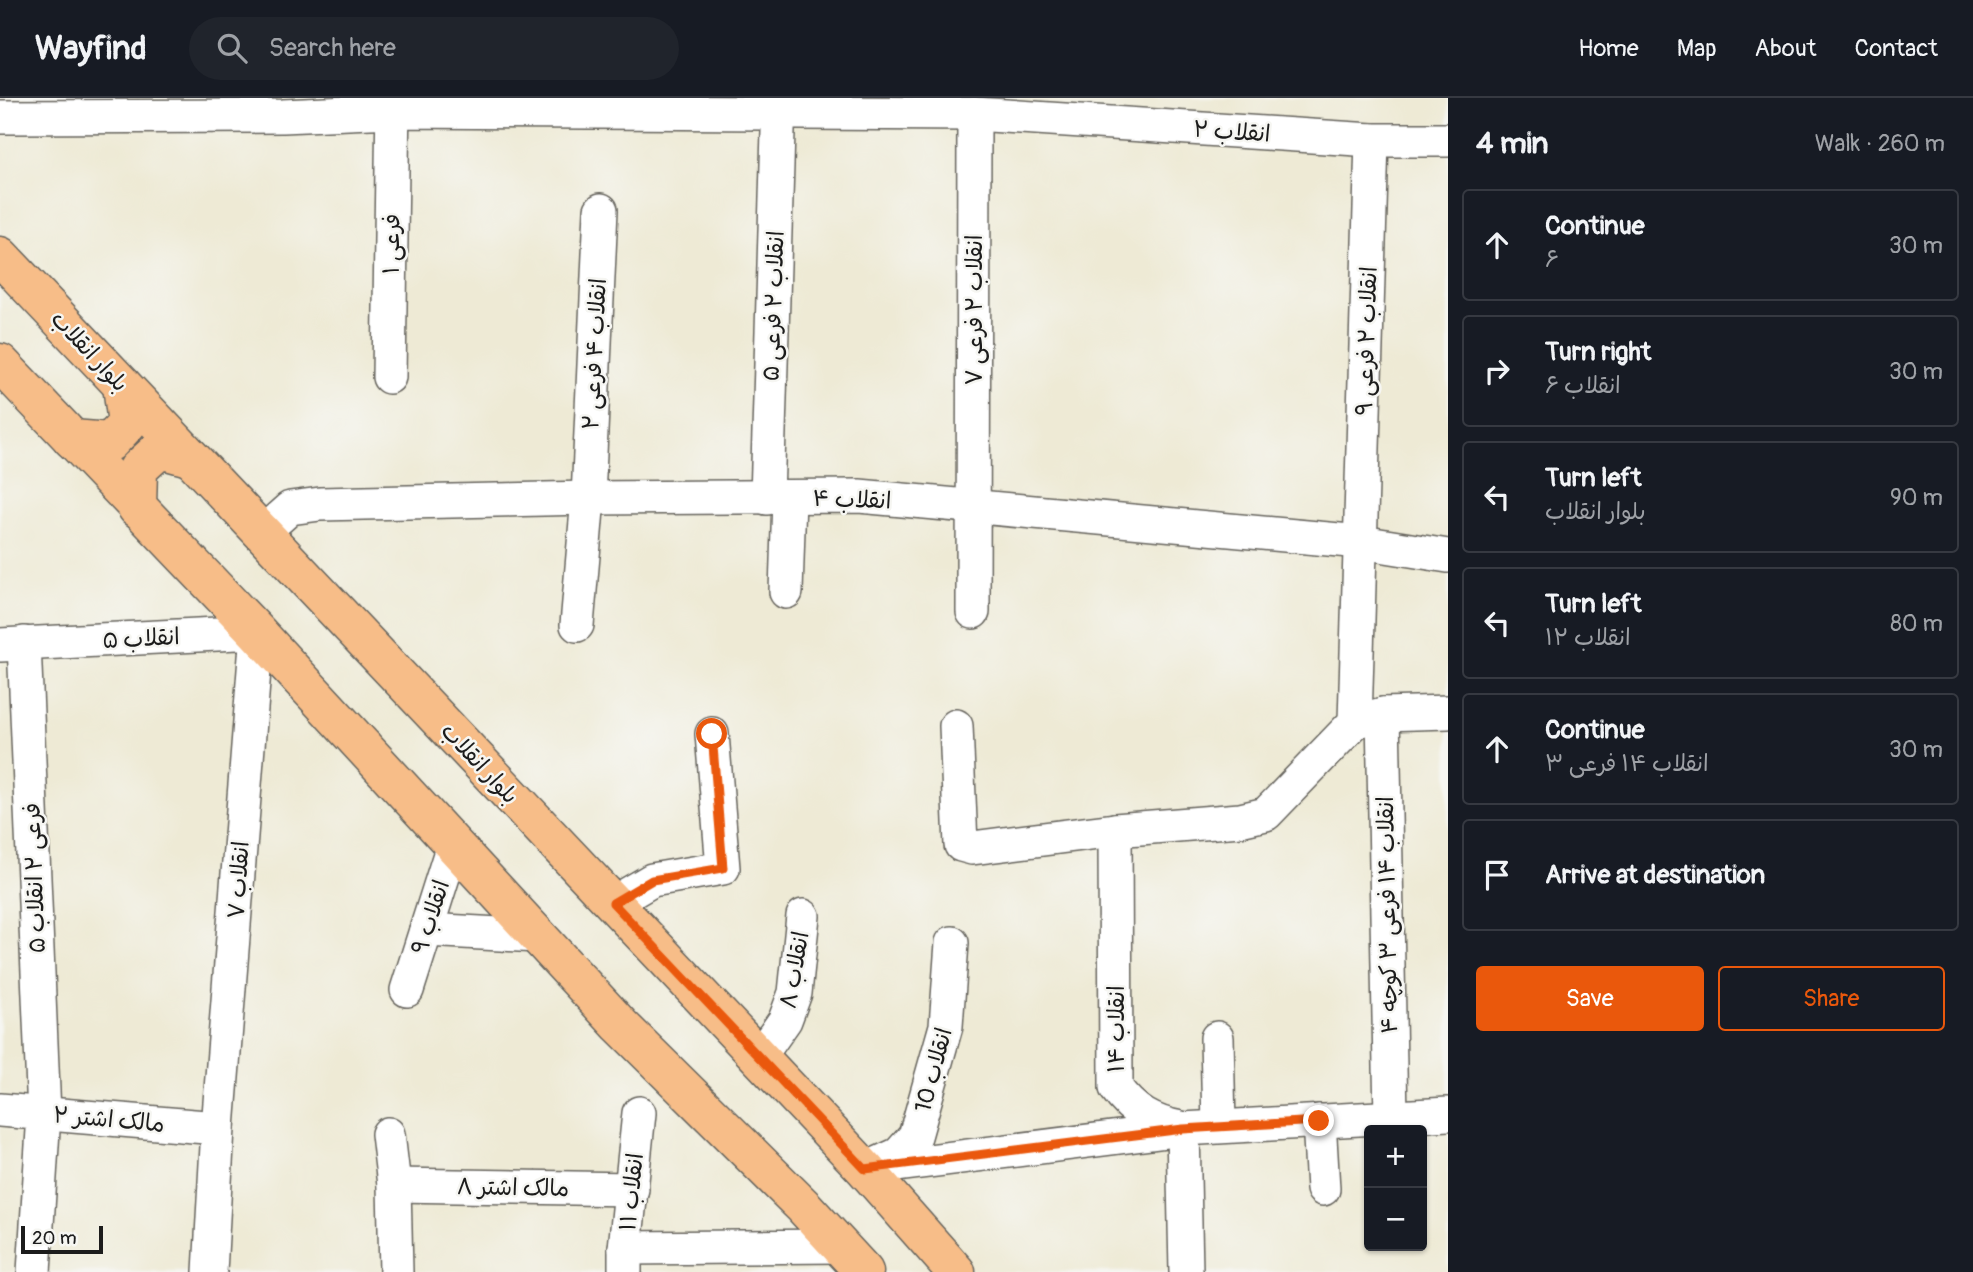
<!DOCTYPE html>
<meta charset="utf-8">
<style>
body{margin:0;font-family:Pangolin,"Playpen Sans Arabic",sans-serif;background:#20242c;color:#f1f3f6}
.controls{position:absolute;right:21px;bottom:21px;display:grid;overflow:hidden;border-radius:7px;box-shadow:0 2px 5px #0004}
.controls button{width:63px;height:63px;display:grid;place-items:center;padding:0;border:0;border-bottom:2px solid #363941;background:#171b24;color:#f1f3f6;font:35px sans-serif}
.scale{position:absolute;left:21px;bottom:18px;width:82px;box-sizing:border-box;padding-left:7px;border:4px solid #1c1c1c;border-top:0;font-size:19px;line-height:24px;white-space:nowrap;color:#1c1c1c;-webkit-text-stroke:5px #f6f6f2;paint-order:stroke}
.stop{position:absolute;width:21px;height:21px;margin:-16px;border:5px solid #ea580c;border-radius:50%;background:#fff}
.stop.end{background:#ea580c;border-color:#fff;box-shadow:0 2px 7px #0008}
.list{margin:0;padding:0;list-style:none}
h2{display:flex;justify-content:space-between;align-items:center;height:91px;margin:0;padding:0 28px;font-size:30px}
h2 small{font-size:23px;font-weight:400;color:#9ea1a6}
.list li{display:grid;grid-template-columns:46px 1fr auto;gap:21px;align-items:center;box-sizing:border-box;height:112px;margin:0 14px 14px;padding:0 14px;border:2px solid #363941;border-radius:7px}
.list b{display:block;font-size:26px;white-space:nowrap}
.list p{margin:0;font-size:23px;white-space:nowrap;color:#9ea1a6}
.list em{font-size:23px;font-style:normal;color:#9ea1a6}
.actions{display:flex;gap:14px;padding:21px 28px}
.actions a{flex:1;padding:16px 0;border:2px solid #ea580c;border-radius:7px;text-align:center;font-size:24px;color:#ea580c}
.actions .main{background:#ea580c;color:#fff}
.icon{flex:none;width:38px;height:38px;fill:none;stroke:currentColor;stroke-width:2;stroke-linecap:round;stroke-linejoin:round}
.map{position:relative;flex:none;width:1448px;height:1174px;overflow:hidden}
header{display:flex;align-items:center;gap:42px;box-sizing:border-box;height:98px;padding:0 35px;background:#171b24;border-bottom:2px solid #363941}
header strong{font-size:33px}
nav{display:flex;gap:38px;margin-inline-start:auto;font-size:24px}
.search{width:490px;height:63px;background:#20242c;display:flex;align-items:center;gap:18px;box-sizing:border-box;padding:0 24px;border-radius:38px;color:#9ea1a6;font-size:26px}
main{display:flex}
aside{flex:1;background:#171b24}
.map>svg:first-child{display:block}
</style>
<header>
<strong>Wayfind</strong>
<div class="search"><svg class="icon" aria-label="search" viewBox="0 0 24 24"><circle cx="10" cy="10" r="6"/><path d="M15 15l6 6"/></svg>Search here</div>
<nav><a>Home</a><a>Map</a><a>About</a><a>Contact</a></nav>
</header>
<main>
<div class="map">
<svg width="1448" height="1174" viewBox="0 0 1448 1174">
<rect width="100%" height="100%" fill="#f6f6f2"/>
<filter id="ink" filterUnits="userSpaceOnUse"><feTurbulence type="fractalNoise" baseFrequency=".0143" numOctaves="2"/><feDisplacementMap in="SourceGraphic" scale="14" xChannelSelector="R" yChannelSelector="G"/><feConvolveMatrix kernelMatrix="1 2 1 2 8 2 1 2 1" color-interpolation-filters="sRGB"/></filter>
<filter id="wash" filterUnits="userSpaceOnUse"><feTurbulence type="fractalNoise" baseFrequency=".00686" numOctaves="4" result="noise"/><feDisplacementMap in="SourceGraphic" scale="28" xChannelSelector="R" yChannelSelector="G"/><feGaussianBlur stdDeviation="1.57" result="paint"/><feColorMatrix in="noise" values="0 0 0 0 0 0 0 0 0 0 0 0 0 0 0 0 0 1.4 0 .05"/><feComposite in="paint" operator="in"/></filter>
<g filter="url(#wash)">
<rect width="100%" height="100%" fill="#eeead5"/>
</g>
<g filter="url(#ink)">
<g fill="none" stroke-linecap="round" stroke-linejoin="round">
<defs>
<g id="minor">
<polyline points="0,19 283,18 392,13 974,16 1372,42 1448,42"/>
<polyline points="389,279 393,0"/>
<polyline points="767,400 779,0"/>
<polyline points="262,435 290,410 320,406 588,400 859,398 1361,444 1448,458"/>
<polyline points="786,494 789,400"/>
<polyline points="973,514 974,16"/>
<polyline points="577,527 588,400 601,112"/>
<polyline points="24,545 44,1016 34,1174"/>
<polyline points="0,547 257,534 218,1030 210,1174"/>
<polyline points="1383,616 1391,1019"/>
<polyline points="1361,622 1383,616 1448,614"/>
<polyline points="956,628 961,747 972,750 1115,732 1240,722 1266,716 1355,624 1372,42"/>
<path d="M1115 732 1116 990C1133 1014 1153 1025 1181 1030"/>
<polyline points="613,805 652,782 723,770 712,636"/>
<polyline points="426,832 538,838"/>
<polyline points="407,892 453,747"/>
<polyline points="1217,940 1219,1028"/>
<polyline points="759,959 785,922 795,895 803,818"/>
<polyline points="0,1012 218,1030"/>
<polyline points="1319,1023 1323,1091"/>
<polyline points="1183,1031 1186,1174"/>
<polyline points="388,1036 394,1087 396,1174"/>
<polyline points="877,1066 899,1056 915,1038 946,928 952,845"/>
<polyline points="865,1071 1183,1031 1448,1016"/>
<polyline points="394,1087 632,1091"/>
<polyline points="625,1150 840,1148"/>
<polyline points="625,1174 625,1150 639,1015"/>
</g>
<g id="primary">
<polyline points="0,158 865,1071 956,1174"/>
<polyline points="0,265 257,534 620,927 804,1109 864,1174"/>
<polyline points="72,341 110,344 127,326 122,287"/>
<polyline points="137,410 138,371 160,351 189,359"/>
</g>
</defs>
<use href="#minor" stroke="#66645d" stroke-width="36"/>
<use href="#primary" stroke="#66645d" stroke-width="41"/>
<use href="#minor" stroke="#fff" stroke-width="33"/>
<use href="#primary" stroke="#f7bd88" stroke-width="38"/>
</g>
</g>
<g fill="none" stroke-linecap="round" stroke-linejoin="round" filter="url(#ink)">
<polyline stroke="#ea580c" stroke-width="9" points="712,636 723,770 652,782 613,805 865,1071 1183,1031 1319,1023"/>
</g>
<g text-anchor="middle" stroke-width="5" stroke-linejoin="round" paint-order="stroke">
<g font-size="23" fill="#1c1c1c" stroke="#f6f6f2">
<text transform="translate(1232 33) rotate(4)" y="8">انقلاب ۲</text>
<text transform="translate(391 146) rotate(-89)" y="8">فرعی ۱</text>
<text transform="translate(773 208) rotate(-88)" y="8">انقلاب ۲ فرعی ۵</text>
<text transform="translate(974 212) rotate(-90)" y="8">انقلاب ۲ فرعی ۷</text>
<text transform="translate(1366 243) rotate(-88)" y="8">انقلاب ۲ فرعی ۹</text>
<text transform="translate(90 253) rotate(47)" y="8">بلوار انقلاب</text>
<text transform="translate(594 256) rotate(-87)" y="8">انقلاب ۴ فرعی ۲</text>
<text transform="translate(852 401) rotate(2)" y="8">انقلاب ۴</text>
<text transform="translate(141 540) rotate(-3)" y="8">انقلاب ۵</text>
<text transform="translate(480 665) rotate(47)" y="8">بلوار انقلاب</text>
<text transform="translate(34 780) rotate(-92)" y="8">فرعی ۲ انقلاب ۵</text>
<text transform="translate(238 782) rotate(-86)" y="8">انقلاب ۷</text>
<text transform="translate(1387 817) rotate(-91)" y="8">انقلاب ۱۴ فرعی ۳ کوچه ۴</text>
<text transform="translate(430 819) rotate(-72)" y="8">انقلاب ۹</text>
<text transform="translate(794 872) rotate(-80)" y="8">انقلاب ۸</text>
<text transform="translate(1116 931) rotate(-90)" y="8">انقلاب ۱۴</text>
<text transform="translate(933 972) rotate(-75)" y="8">انقلاب 10</text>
<text transform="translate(109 1021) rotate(5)" y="8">مالک اشتر ۲</text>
<text transform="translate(513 1089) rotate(1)" y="8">مالک اشتر ۸</text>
<text transform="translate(631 1094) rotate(-84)" y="8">انقلاب ۱۱</text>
</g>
</g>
</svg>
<div class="controls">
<button>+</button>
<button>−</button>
</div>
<div class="scale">20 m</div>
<div class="stop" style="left:712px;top:636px"></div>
<div class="stop end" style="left:1319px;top:1023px"></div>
</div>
<aside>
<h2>4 min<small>Walk · 260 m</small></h2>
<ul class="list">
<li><svg class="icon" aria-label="ahead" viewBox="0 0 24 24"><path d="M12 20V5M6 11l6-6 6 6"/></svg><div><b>Continue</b><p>۶</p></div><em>30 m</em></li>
<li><svg class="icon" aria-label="right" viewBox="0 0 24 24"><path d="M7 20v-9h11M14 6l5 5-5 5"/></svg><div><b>Turn right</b><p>انقلاب ۶</p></div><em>30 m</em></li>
<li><svg class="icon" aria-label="left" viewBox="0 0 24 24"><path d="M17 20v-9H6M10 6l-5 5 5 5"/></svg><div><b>Turn left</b><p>بلوار انقلاب</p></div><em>90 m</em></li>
<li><svg class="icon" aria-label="left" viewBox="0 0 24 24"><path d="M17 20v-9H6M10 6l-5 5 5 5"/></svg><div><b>Turn left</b><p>انقلاب ۱۲</p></div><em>80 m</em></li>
<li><svg class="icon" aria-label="ahead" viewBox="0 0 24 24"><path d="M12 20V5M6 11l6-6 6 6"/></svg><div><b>Continue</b><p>انقلاب ۱۴ فرعی ۳</p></div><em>30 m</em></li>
<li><svg class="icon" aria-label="arrive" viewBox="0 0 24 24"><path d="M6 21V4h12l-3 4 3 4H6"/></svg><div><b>Arrive at destination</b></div></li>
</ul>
<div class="actions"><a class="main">Save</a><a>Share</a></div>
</aside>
</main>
